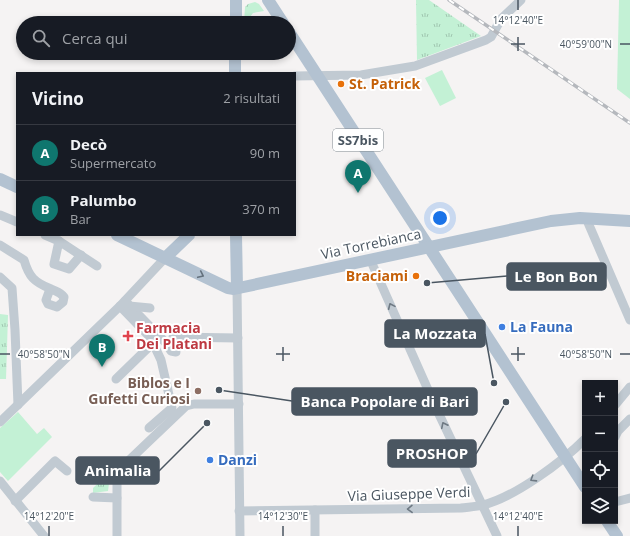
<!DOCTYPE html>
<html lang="it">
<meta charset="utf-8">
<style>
body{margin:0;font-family:"Open Sans",sans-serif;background:#20242c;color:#f1f3f6}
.controls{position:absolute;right:12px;bottom:12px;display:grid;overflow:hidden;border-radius:0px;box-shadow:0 2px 6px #0003}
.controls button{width:36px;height:36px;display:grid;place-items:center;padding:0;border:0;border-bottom:1px solid #363941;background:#171b24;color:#f1f3f6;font:20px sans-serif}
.you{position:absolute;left:440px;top:218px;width:14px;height:14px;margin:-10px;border:3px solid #fff;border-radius:50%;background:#1a73e8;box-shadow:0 0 0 6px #1a73e833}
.badge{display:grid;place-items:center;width:26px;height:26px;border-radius:50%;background:#0f766e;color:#fff;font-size:13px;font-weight:700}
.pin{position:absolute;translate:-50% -33px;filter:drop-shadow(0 1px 2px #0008)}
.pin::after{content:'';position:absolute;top:21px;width:14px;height:12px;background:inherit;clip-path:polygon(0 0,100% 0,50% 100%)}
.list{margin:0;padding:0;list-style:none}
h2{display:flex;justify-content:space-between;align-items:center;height:52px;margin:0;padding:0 16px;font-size:17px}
h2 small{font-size:13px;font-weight:400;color:#9ea1a6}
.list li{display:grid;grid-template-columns:26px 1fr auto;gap:12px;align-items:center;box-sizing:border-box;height:56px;padding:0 16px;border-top:1px solid #363941}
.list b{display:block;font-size:15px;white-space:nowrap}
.list p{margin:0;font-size:13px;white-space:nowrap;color:#9ea1a6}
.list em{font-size:13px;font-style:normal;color:#9ea1a6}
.icon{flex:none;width:22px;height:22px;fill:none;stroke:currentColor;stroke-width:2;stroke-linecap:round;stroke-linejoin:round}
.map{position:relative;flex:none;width:630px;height:536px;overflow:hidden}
.search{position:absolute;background:#171b24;box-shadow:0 2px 6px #0003;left:16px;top:16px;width:280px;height:44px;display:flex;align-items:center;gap:10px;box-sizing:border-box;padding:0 14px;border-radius:22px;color:#9ea1a6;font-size:15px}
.panel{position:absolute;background:#171b24;box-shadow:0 2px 6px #0003;left:16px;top:72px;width:280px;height:164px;border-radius:0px}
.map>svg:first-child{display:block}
</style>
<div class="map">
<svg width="630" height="536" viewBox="0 0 630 536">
<defs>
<pattern id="grass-tufts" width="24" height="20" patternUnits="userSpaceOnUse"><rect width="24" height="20" fill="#c3f1d5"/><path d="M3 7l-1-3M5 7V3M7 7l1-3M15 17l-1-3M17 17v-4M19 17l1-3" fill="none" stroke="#a0c6b0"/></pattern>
</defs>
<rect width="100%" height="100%" fill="#f5f3f3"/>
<g fill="url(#grass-tufts)">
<polygon points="416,0 429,0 481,36 417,60"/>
<polygon points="255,2 259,4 264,11 253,13 250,17 251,23 244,23 245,7 248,4"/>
<polygon points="0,314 8,315 6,379 0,379"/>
<polygon points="114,468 110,476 108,491 93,493 93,488"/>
</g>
<g fill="#c3f1d5">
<polygon points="619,0 630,0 630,99 617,89"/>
<polygon points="442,70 456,98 440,106 425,78"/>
<polygon points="18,412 37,434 44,428 52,437 8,481 0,472 0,428"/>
</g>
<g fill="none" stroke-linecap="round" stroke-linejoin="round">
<g stroke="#c1cad2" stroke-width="9">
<polyline points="295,76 361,75 415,66 486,40 491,37 501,19 521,0"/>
<polyline points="0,215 17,222"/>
<polyline points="586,218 630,320"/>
<polyline points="45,235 59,241 97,266"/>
<polyline points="59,241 54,264 69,269 81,255"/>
<path d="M0 245 24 260C29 277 34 282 51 289 57 292 60 292 64 297L63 302 57 307 48 304 46 300 50 289"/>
<polyline points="370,259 437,410 497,536"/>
<polyline points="0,277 12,288 15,330 18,405"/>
<polyline points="237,288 240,536"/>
<polyline points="125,301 165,342 171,351 176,352"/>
<polyline points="129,306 150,308"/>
<polyline points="173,337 238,338"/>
<polyline points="116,379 153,343 151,338 120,306"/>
<polyline points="615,405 630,387"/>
<polyline points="0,422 120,306 165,258"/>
<polyline points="149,428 172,408 161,360 153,343"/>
<polyline points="615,437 618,431 630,419"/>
<polyline points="0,481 44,536"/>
<polyline points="93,497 117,498"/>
<polyline points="15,501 55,461 67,471"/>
<polyline points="615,502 630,498"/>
<polyline points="315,510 315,536"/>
<path d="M239 511 461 508C468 507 476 507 483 505 515 497 562 462 585 439"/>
<polyline points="117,536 117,478 123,466 186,406 194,404 239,404"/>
</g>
<g stroke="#b3c2d1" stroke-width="12">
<polyline points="268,0 283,23"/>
<polyline points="236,23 236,0"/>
<polyline points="289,32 585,487"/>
<polyline points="235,73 235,53"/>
<polyline points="0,179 17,187"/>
<polyline points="117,235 228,288 234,289 551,221 580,218 630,221"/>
<polyline points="236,235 237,288"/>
<polyline points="165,258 189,235"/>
<polyline points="607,521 617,536"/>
</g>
<defs>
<polyline id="rail" points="449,0 630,123"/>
</defs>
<use href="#rail" stroke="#b5b8bd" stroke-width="3.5"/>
<use href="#rail" stroke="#fff" stroke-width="2" stroke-dasharray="6" stroke-linecap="butt"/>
</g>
<defs><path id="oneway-chevron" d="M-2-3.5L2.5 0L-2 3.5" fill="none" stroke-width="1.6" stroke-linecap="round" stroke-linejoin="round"/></defs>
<use stroke="#64717d" href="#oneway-chevron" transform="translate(201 275) rotate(25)"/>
<g stroke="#6e7983">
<use href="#oneway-chevron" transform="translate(391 306) rotate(-114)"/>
<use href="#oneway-chevron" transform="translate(444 425) rotate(-116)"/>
<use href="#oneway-chevron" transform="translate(533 479) rotate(148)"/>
<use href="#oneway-chevron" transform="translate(410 509) rotate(179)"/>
</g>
<path fill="none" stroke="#4a5661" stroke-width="1.5" d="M518 0V10M518 37V51M511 44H525M620 44H630M283 347V361M518 347V361M0 354H10M276 354H290M511 354H525M620 354H630M49 526V536M283 526V536M518 526V536"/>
<g fill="#e8710a" stroke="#fff" stroke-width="1.5">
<circle cx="341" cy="84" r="4"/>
<circle cx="416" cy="276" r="4"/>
</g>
<g fill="#3f7fe0" stroke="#fff" stroke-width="1.5">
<circle cx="502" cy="327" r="4"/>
<circle cx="210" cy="460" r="4"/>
</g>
<path fill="#e0444e" stroke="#fff" stroke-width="1.5" d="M126 330h4v4h4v4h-4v4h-4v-4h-4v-4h4z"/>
<circle fill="#8d6e63" stroke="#fff" stroke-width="1.5" cx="198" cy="391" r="4"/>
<g text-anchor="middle" stroke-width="4" stroke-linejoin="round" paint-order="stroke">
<rect fill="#fff" stroke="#808990" stroke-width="1" x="333" y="129" width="50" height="22" rx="3"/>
<g font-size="13" font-weight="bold" fill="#4a5661">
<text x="358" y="145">SS7bis</text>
</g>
<g font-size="14" font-weight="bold" fill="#c56008" stroke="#fff" text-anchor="start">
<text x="349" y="89">St. Patrick</text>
<text x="408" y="281" text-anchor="end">Braciami</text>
</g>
<g font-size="14" fill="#4a5661" stroke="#fff">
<text transform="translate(371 244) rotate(-12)" y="5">Via Torrebianca</text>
<text transform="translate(409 494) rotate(-2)" y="5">Via Giuseppe Verdi</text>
</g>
<g font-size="14" font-weight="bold" fill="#366cbe" stroke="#fff" text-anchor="start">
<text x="510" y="332">La Fauna</text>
<text x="218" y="465">Danzi</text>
</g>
<g font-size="14" font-weight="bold" fill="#be3a42" stroke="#fff" text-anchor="start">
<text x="136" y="333">Farmacia<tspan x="136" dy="16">Dei Platani</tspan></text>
</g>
<g font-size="14" font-weight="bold" fill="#785e54" stroke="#fff" text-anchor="end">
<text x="190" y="388">Biblos e I<tspan x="190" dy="16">Gufetti Curiosi</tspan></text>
</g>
</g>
<g font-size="10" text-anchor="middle" fill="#4a5661" stroke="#fff" stroke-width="4" stroke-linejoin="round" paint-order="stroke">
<text x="518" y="24">14°12'40"E</text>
<text x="586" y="48">40°59'00"N</text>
<text x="44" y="358">40°58'50"N</text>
<text x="586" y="358">40°58'50"N</text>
<text x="49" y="520">14°12'20"E</text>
<text x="283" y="520">14°12'30"E</text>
<text x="518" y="520">14°12'40"E</text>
</g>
<path fill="none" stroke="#4a5661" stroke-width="1.5" d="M427 283L507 276M494 383L485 334M219 390L292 401M506 402L476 454M207 423L159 471"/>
<g fill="#4a5661" stroke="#fff" stroke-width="1.5">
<circle cx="427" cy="283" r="4"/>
<circle cx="494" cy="383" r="4"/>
<circle cx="219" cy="390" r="4"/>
<circle cx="506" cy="402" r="4"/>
<circle cx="207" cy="423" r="4"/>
</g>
<g fill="#4a5661" stroke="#4a5661" stroke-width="1.5">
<rect x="507" y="263" width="99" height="27" rx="4"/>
<rect x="385" y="320" width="100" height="27" rx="4"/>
<rect x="292" y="388" width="185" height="27" rx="4"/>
<rect x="388" y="440" width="88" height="27" rx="4"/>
<rect x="76" y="457" width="83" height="27" rx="4"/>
</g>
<g font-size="15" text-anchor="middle" font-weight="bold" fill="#fff">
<text x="556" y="282">Le Bon Bon</text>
<text x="435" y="339">La Mozzata</text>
<text x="385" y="407">Banca Popolare di Bari</text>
<text x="432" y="459">PROSHOP</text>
<text x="118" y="476">Animalia</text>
</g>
</svg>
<div class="controls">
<button>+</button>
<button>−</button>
<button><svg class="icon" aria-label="locate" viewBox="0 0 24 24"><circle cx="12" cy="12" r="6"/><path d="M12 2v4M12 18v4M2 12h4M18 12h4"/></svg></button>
<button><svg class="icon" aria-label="layers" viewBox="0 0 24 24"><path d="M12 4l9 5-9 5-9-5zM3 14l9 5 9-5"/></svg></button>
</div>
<div class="you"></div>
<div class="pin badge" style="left:358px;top:193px">A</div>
<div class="pin badge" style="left:102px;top:367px">B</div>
<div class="search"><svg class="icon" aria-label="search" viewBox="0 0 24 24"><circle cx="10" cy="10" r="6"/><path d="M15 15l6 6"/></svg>Cerca qui</div>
<section class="panel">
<h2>Vicino<small>2 risultati</small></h2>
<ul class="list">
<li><span class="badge">A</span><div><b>Decò</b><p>Supermercato</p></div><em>90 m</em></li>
<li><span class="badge">B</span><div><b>Palumbo</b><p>Bar</p></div><em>370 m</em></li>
</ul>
</section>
</div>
